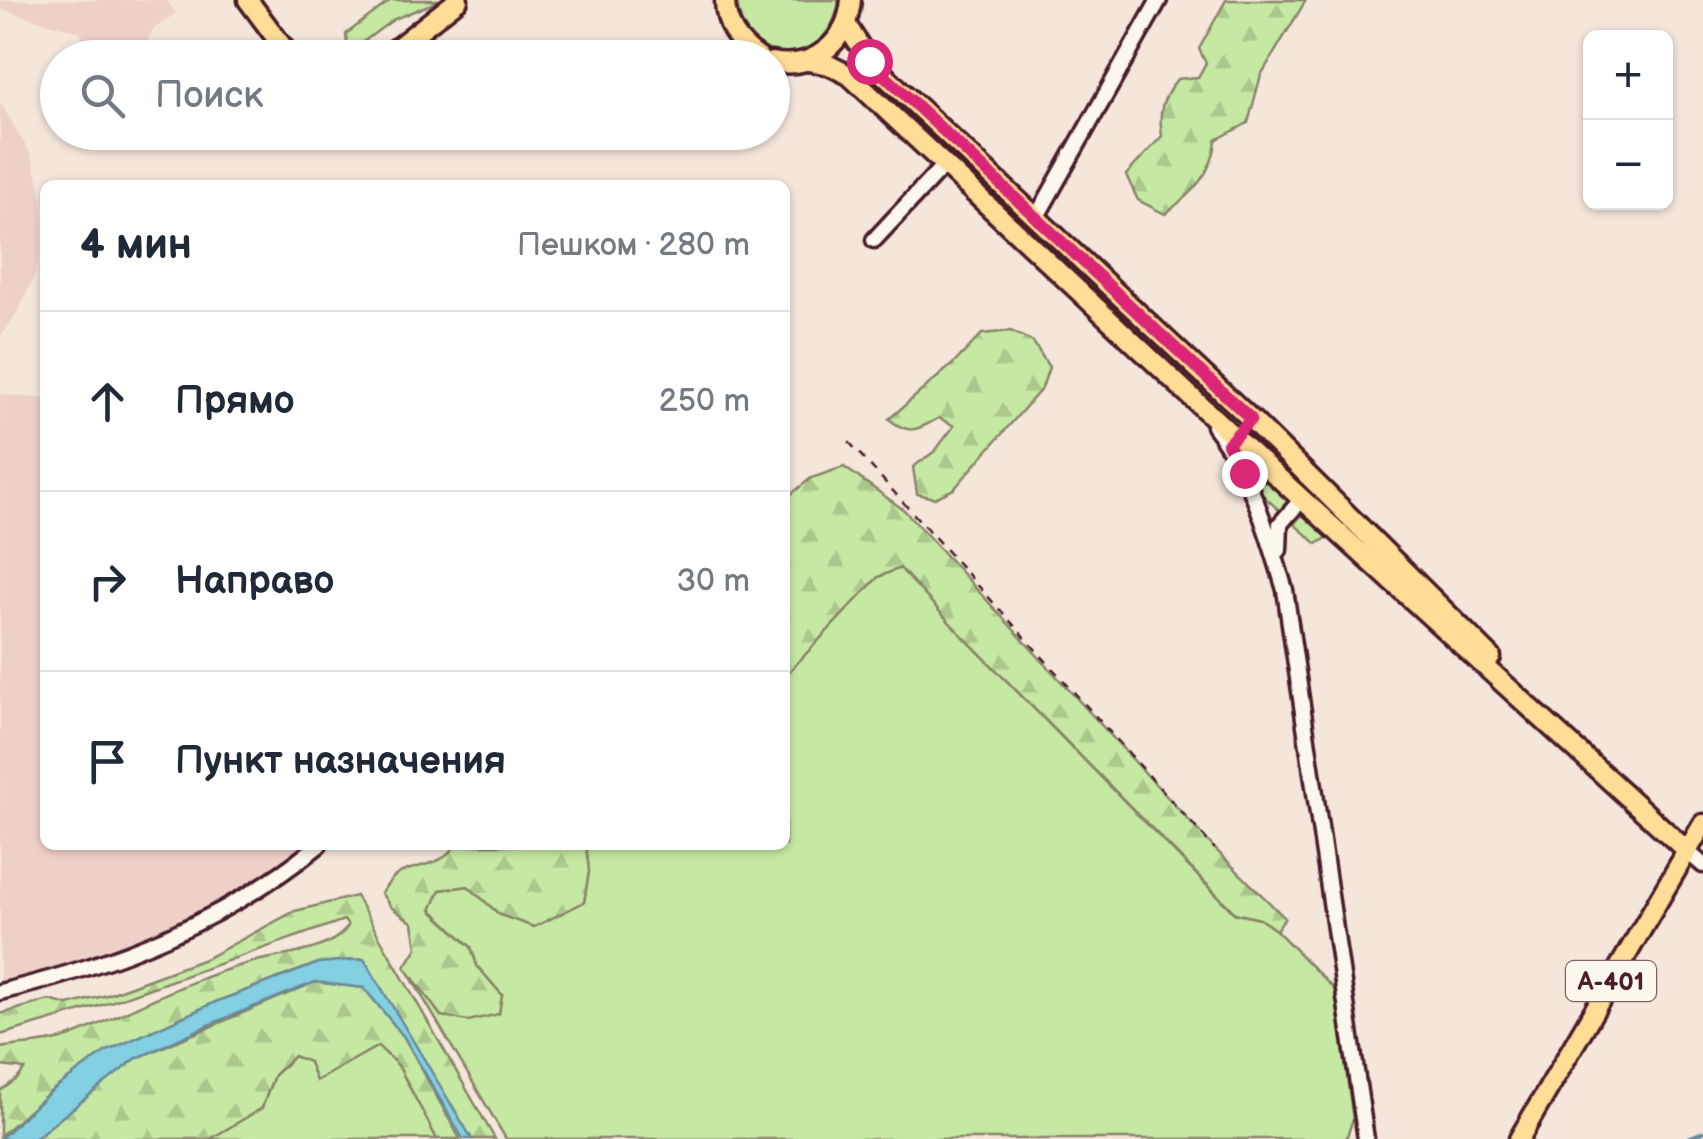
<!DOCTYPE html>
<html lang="ru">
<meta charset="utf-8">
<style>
body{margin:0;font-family:"Balsamiq Sans",sans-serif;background:#f6f6f7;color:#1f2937}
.controls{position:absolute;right:30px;top:30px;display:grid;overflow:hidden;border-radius:15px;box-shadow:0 2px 8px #0004}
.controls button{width:90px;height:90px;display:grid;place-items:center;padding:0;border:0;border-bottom:2px solid #e0e1e3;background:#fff;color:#1f2937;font:50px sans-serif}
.stop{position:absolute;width:30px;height:30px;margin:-22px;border:8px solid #db2777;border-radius:50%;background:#fff}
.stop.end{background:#db2777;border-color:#fff;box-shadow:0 2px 10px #0008}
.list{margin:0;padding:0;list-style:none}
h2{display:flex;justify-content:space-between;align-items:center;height:130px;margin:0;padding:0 40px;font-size:42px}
h2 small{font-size:32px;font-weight:400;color:#747a83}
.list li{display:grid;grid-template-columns:65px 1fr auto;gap:30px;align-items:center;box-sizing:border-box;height:180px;padding:0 40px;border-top:2px solid #e0e1e3}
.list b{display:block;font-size:38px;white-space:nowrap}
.list em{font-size:32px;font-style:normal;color:#747a83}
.icon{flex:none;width:55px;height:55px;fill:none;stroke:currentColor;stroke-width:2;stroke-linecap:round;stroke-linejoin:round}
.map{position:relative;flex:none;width:1703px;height:1139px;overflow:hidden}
.search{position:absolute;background:#fff;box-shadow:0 2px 8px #0004;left:40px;top:40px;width:750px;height:110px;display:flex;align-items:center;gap:25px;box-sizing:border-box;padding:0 35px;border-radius:55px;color:#747a83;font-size:38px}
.panel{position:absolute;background:#fff;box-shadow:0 2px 8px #0004;left:40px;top:180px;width:750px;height:670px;border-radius:15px}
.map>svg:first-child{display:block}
</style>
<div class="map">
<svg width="1703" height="1139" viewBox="0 0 1703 1139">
<defs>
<pattern id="forest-firs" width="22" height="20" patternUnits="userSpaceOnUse" patternTransform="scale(2.5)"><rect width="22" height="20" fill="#c5e9a3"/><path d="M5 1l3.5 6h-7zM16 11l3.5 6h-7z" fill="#abc78c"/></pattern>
</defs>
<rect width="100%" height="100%" fill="#f5e6dc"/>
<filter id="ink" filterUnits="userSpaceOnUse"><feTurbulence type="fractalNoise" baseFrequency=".01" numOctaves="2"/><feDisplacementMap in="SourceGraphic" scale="20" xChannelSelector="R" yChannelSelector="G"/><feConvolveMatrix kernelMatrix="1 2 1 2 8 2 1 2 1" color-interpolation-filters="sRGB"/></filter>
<g filter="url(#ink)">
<g fill="#edd1c9">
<polygon points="0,0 167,0 176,13 154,29 138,57 96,57 79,32 0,9"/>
<polygon points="0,102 31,155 40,185 43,217 41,249 33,279 20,308 0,338"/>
<polygon points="0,394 45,399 45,845 334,845 291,880 188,939 58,988 0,1001"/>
</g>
<g fill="#c5e9a3" stroke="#888467" stroke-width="2.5">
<polygon points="391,0 441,0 394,19 356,47 347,44 346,34"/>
<path d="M737 0H839C830 71 742 71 737 0Z"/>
<polygon points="1260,481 1267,481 1289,501 1280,511 1257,490"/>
<polygon points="1303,514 1328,537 1317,544 1294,524"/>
<polygon points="900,568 954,627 1234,913 1260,919 1276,930 1335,990 1353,1119 1346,1139 506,1139 405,967 441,1016 502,995 477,966 471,947 431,909 440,890 468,886 500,915 534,927 584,902 589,871 586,845 785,845 785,676 878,577"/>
<polygon points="378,1046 398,1065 437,1139 210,1139 262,1108 274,1075 294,1056 309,1061 316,1080"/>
</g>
<g fill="url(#forest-firs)" stroke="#888467" stroke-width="2.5">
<path d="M1226 0H1306L1261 75 1248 123 1216 140C1214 173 1190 195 1165 214L1138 200 1126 175 1162 136C1158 111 1162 99 1177 79L1198 77 1206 63 1199 49Z"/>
<path d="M1011 331 1033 342 1049 367 1042 388 954 489 935 498 917 494 913 467 935 451 954 426 939 418C916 430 910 436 889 419L955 362 982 334Z"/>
<polygon points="844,467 904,510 1215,849 1285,918 1276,930 1260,919 1235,913 954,627 900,568 878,577 785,676 785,499 811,478"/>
<path d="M455 845H586L589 871 584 902 534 927 500 915 468 886 440 890 431 910 471 947 477 966 502 995 499 1014 468 1021 441 1016 405 967 417 948 413 923 391 907 381 893C386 887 391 878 398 874 416 864 445 866 455 845Z"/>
<path d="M356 896 495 1139H471L363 959 318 963 218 1001 105 1052 50 1092 0 1136V1091L17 1079 25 1069 0 1066V1048C24 1044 54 1044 76 1034 133 1010 189 979 249 963 277 955 331 953 348 926L344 920 99 1006 0 1035V1014L49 1000 68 1005 107 995 207 958 295 911Z"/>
<polygon points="315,982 364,988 404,1037 460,1139 437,1139 398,1065 378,1046 316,1081 309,1062 294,1056 274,1075 262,1108 210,1139 34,1139 135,1059"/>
</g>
<polygon fill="#83d0e2" stroke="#6c8999" stroke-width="2.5" points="364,959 472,1139 463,1139 404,1037 364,988 315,982 211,1024 135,1059 34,1139 0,1139 50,1092 105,1052 218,1001 319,963"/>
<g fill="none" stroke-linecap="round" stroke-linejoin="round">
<polyline stroke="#6c8999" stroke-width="4" points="1685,1139 1703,1132"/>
<defs>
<g id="minor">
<polyline points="1036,218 1159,0"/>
<polyline points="874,240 944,165"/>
<path d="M1214 426C1251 474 1268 533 1285 590L1366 1139"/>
<polyline points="1279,550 1280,524 1302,499"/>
<polyline points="1687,851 1703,865"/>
<path d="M0 992C116 964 225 921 319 845"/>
</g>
<g id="major">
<polyline points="248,0 291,58"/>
<path d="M725 0C725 26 738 44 759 58"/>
<polyline points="846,24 869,61 1251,419 1491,657"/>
<polyline points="384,58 458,0"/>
<polyline points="808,61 829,65 849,75 1234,437 1687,851"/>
<path d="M772 62C815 70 847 42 851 0"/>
<polyline points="1519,1139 1703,824"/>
</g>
</defs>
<use href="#minor" stroke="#4a1f2b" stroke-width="21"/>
<use href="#major" stroke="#4a1f2b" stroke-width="25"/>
<polyline stroke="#4a1f2b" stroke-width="2.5" stroke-dasharray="8 8" stroke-linecap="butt" points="849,442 1215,849"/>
<use href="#minor" stroke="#fbf7ec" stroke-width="14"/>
<use href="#major" stroke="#fedd96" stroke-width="18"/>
</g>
</g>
<g fill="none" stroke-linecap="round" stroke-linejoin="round" filter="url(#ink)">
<polyline stroke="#db2777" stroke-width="12" points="869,61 1251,419 1228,444 1244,473"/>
</g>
<g text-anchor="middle" stroke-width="8" stroke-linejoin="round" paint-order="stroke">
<rect fill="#fbf7ec" stroke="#7f6065" stroke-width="2.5" x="1566" y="961" width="90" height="40" rx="8"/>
<g font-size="25" font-weight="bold" fill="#4a1f2b">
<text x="1611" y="990">А-401</text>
</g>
</g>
</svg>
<div class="controls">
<button>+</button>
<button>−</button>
</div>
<div class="stop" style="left:869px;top:61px"></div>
<div class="stop end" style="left:1244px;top:473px"></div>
<div class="search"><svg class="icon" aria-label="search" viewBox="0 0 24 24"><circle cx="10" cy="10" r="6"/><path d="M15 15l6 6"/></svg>Поиск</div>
<section class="panel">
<h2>4 мин<small>Пешком · 280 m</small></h2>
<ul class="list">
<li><svg class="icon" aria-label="ahead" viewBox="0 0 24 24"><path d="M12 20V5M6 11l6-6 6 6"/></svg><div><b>Прямо</b></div><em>250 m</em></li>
<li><svg class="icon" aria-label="right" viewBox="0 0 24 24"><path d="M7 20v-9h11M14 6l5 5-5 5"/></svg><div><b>Направо</b></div><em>30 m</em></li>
<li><svg class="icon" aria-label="arrive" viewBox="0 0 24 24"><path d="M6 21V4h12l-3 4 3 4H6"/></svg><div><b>Пункт назначения</b></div></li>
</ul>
</section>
</div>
